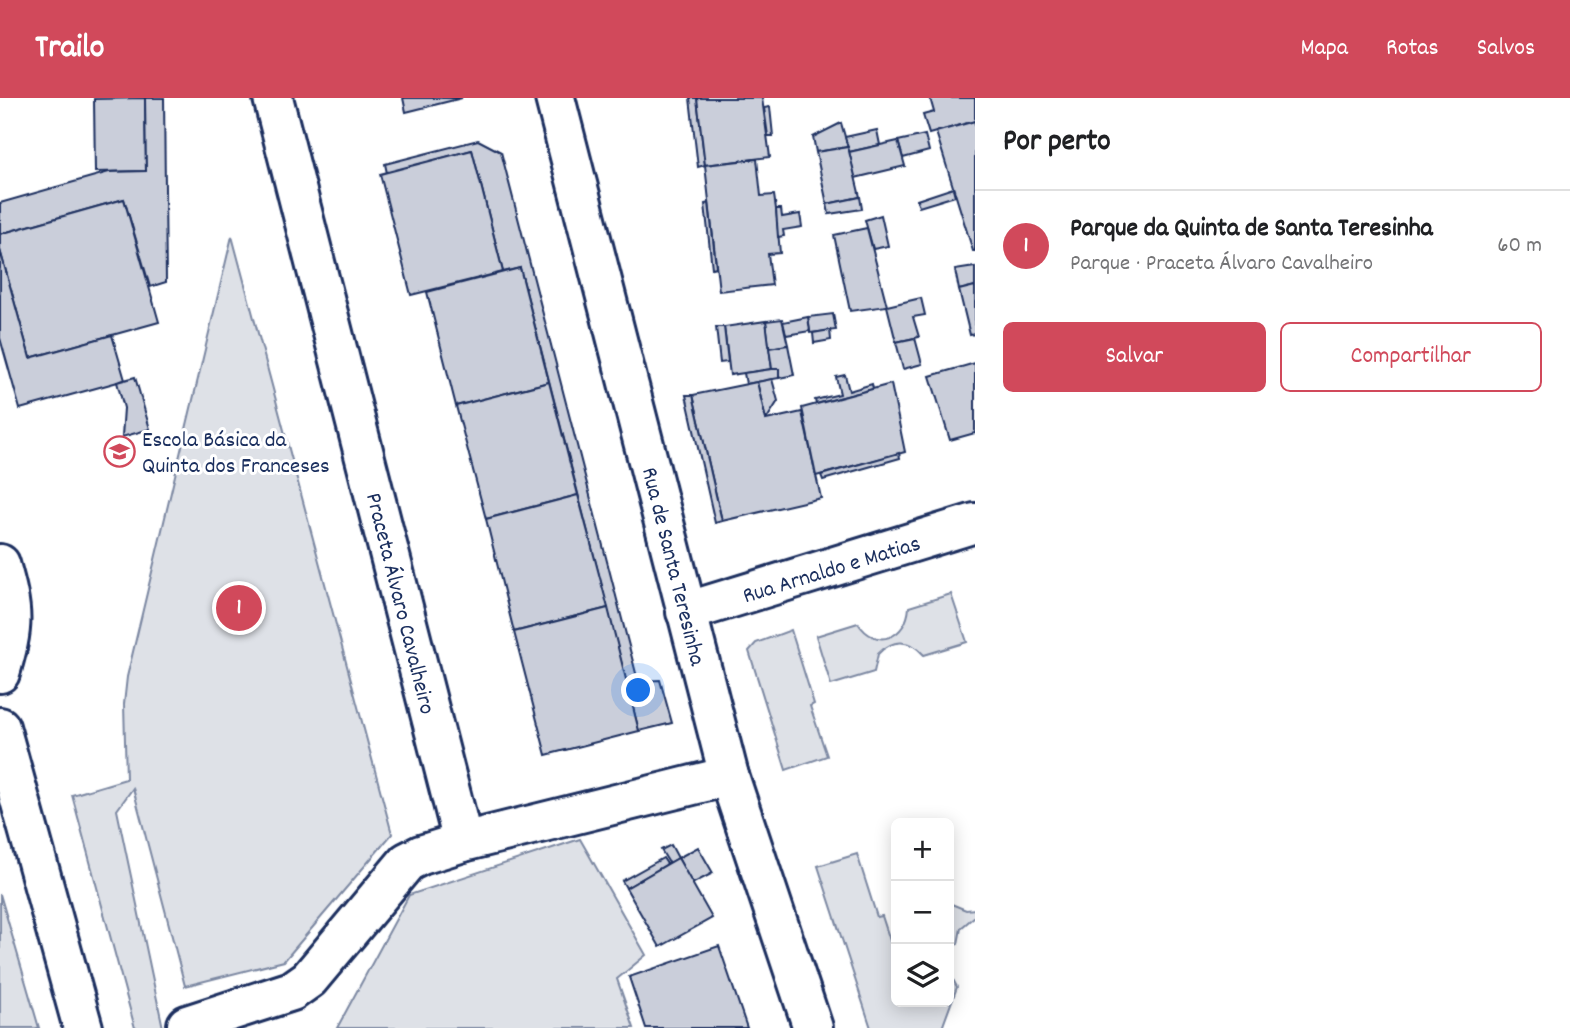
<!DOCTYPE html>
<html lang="pt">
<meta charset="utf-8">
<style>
body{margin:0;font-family:Dekko,sans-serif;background:#f6f6f6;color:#202124}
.controls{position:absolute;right:21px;bottom:21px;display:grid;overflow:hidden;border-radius:10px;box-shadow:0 4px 18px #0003}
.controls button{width:63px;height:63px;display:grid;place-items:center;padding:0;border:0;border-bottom:2px solid #e0e0e0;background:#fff;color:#202124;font:35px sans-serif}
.you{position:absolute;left:639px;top:593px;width:24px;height:24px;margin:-18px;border:5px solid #fff;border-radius:50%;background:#1a73e8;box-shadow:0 0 0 10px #1a73e833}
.badge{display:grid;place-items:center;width:46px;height:46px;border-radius:50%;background:#d1495b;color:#fff;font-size:23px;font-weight:700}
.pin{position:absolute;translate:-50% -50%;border:4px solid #fff;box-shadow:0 2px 7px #0006}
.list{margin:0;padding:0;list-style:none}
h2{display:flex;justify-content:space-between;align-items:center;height:91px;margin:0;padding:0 28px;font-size:30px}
h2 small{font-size:23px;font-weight:400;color:#757577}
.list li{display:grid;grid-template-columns:46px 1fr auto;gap:21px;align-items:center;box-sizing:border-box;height:112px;padding:0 28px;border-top:2px solid #e0e0e0}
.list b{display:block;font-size:26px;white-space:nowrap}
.list p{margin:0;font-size:23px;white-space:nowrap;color:#757577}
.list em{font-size:23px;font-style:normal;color:#757577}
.actions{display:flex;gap:14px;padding:21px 28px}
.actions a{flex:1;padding:16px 0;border:2px solid #d1495b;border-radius:10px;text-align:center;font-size:24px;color:#d1495b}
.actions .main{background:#d1495b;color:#fff}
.icon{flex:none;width:38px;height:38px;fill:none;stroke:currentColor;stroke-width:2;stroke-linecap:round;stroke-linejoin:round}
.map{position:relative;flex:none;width:975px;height:930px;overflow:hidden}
header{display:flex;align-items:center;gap:42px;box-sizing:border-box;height:98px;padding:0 35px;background:#d1495b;color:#fff}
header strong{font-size:33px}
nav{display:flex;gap:38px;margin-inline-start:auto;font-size:24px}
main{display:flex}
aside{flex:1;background:#fff}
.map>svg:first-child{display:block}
</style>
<header>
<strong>Trailo</strong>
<nav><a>Mapa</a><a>Rotas</a><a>Salvos</a></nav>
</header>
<main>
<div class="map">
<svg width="975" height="930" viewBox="0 0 975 930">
<rect width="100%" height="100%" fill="#fff"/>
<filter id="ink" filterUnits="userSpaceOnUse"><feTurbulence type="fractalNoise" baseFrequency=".0143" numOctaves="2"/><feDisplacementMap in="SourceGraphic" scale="14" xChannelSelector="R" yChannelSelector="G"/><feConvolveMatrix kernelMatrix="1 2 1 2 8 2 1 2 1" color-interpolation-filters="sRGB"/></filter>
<g filter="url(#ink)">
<g fill="#dee1e7" stroke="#7c88a2" stroke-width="2">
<polygon points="232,138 392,736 284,863 185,888 133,690 117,712 163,930 135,930 72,697 126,681 124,606 127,579"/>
<path d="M951 496 967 544 924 557C910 541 893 540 878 556L874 574 831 587 816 538 858 525C876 553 907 540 909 509Z"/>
<polygon points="791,532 814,606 810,608 827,658 786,672 749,553 756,545"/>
<polygon points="580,741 646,857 617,881 634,930 337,930 409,797"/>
<polygon points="857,756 877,819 882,818 896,861 896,904 949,904 949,874 957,889 942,930 871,930 818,768"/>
<polygon points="0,796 39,930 0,930"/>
<polygon points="949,805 966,812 975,811 975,818 961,830 958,846 949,849"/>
</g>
<g fill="#caceda" stroke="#1b2f5e" stroke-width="2">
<polygon points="145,0 146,73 95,74 94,1"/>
<polygon points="145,0 164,0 166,184 150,189 124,101 0,136 0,105 109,74 146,73"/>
<polygon points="403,0 462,0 406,14"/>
<polygon points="690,0 697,0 705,67 698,69"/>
<polygon points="697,0 762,0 770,59 705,67"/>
<polygon points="930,0 975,0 975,23 929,36 923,17 934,14"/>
<polygon points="770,9 773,38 768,38 764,10"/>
<polygon points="975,23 975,153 973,153 936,34"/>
<polygon points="841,25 848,49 816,54 813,39"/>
<polygon points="877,32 880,47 849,54 845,39"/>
<polygon points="925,37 929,53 903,60 898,43"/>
<polygon points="478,42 501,54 638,583 660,582 672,625 639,633 520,170 503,174 472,52 387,75 385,66"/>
<polygon points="898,43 905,68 855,80 849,54"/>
<polygon points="848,49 860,99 827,106 816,54"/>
<polygon points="472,52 503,174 411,197 380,76"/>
<polygon points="757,61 761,98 774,97 776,111 780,155 768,156 772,187 719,193 705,67"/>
<polygon points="953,90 955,98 919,109 917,102"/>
<polygon points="860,99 862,111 829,116 827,106"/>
<polygon points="124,101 159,224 30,260 0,152 0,136"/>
<polygon points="709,105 716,169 712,170 705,106"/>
<polygon points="776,111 781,111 782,119 800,116 802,129 783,132 784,138 778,139"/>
<polygon points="881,117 888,148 873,151 865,122"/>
<polygon points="867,130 887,208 850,213 834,137"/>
<polygon points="0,152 30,260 112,237 125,282 20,311 0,240"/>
<polygon points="975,169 975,188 959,192 955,172"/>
<polygon points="520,170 549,284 456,308 427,194"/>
<polygon points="975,188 975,236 970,237 959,192"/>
<polygon points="921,200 925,217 913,219 919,239 896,244 887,208"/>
<polygon points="833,216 836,232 810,235 808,219"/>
<polygon points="808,219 810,233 786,237 783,224"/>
<polygon points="782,221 788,247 769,250 766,223"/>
<polygon points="766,223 772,271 730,277 724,229"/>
<polygon points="716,229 724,229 728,264 720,265"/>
<polygon points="830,232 831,242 814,245 813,235"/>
<polygon points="915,240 922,266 903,271 896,244"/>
<polygon points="788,247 794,277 779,280 779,271 772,271 769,250"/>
<polygon points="975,265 975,335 950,342 930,278"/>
<polygon points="772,271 779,271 779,280 746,286 744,275"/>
<polygon points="845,277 849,293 872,286 873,291 816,306 815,302 840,296 836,279"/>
<polygon points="135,279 150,331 122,339 124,310 117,284"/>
<polygon points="772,281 778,303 766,322 757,284"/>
<polygon points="549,284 578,397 486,421 456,308"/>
<polygon points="757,284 766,322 802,314 821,400 722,423 693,297"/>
<polygon points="891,286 905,354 816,378 802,310"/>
<polygon points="686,297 693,297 722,423 715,425"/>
<polygon points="899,355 900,360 823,382 821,377"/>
<polygon points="578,397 608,510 514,534 486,421"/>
<polygon points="608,510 639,633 546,657 514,534"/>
<polygon points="671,747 678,760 669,765 661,752"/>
<polygon points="698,749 713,775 692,786 678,760"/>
<polygon points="663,760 667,766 626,790 622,783"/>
<polygon points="678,760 712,820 660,849 626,790"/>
<polygon points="719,848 747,930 646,930 629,879"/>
</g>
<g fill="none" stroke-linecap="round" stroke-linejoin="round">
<defs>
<g id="minor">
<polyline points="273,0 463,744 729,678"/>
<polyline points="555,0 729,678 813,930"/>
<path d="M0 466C14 515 14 527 0 575"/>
<polyline points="686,514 975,425"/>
<polyline points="0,629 83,930"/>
<polyline points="187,927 292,893 309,881 407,764 421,757 463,744"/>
</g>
</defs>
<use href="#minor" stroke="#1b2f5e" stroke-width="44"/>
<use href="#minor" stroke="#fff" stroke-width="38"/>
</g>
</g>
<defs>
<symbol id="school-ring" viewBox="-11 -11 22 22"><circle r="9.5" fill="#fff" stroke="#d1495b" stroke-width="1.5"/><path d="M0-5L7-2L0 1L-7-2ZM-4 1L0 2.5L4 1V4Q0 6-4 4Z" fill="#d1495b"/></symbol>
</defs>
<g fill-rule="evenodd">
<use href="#school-ring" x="102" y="336" width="35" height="35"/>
</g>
<g text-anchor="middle" stroke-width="6" stroke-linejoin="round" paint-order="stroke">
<g font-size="23" fill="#1b2f5e" stroke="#fff" text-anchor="start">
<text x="142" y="348">Escola Básica da<tspan x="142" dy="26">Quinta dos Franceses</tspan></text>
</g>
<g font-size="23" fill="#1b2f5e" stroke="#fff">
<text transform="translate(675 468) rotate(76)" y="8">Rua de Santa Teresinha</text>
<text transform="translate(831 470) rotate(-17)" y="8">Rua Arnaldo e Matias</text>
<text transform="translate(402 505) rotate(76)" y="8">Praceta Álvaro Cavalheiro</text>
</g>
</g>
</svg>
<div class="controls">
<button>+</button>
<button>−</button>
<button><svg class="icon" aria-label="layers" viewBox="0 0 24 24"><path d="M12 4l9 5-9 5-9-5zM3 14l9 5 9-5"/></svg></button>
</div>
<div class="you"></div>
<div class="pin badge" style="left:239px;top:510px">1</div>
</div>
<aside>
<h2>Por perto<small></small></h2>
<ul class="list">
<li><span class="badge">1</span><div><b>Parque da Quinta de Santa Teresinha</b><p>Parque · Praceta Álvaro Cavalheiro</p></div><em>60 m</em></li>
</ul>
<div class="actions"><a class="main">Salvar</a><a>Compartilhar</a></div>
</aside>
</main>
